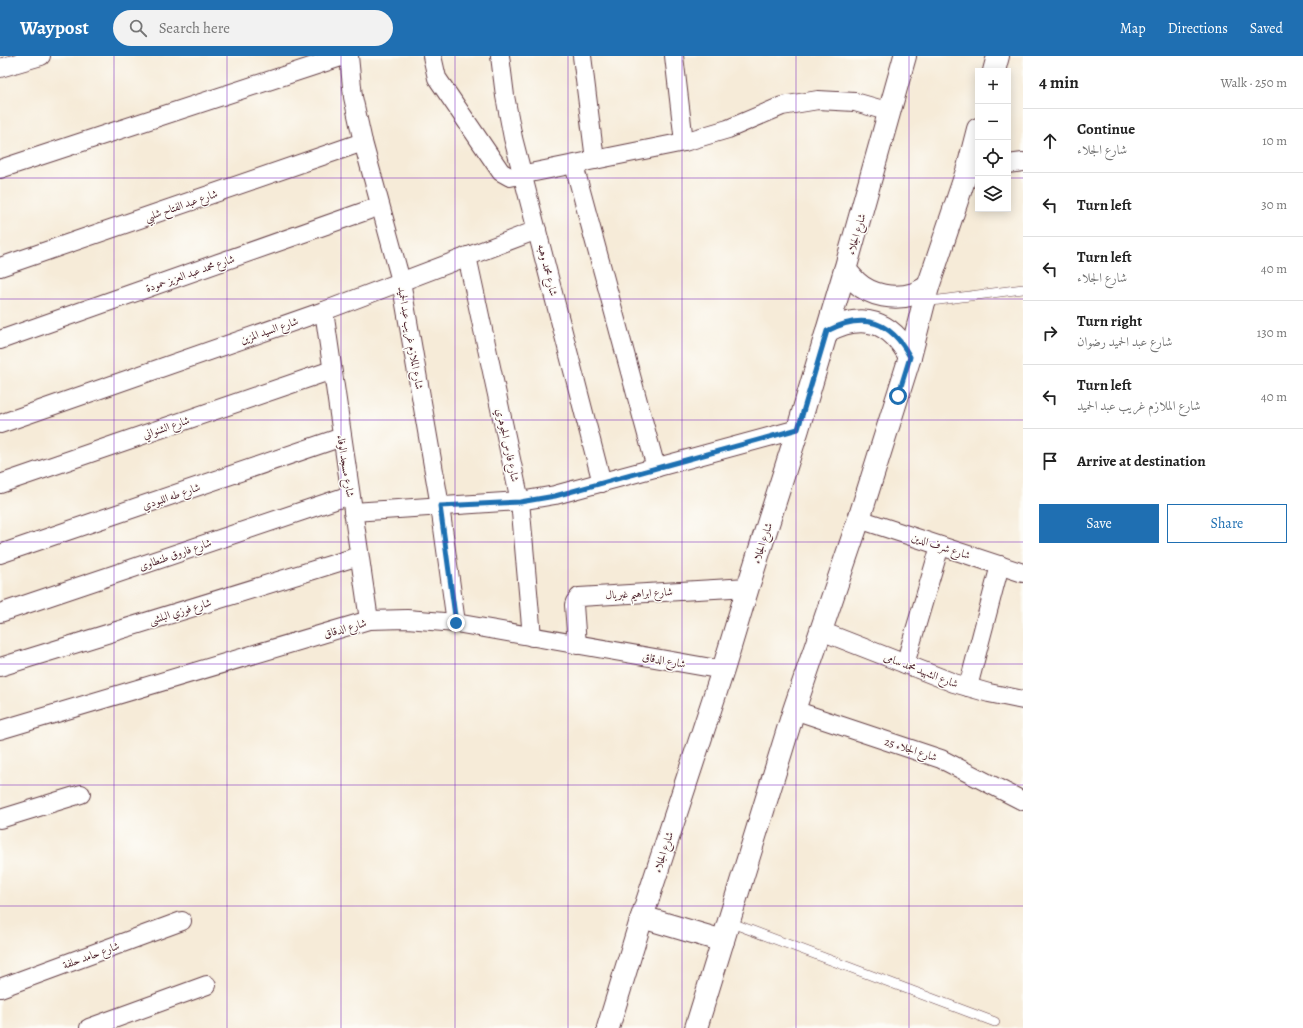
<!DOCTYPE html>
<meta charset="utf-8">
<style>
body{margin:0;font-family:Alegreya,Amiri,serif;background:#f2f2f2;color:#222}
.controls{position:absolute;right:12px;top:12px;display:grid;overflow:hidden;border-radius:0px;box-shadow:0 2px 10px #0003}
.controls button{width:36px;height:36px;display:grid;place-items:center;padding:0;border:0;border-bottom:1px solid #e0e0e0;background:#fff;color:#222;font:20px sans-serif}
.stop{position:absolute;width:12px;height:12px;margin:-9px;border:3px solid #1f6fb2;border-radius:50%;background:#fff}
.stop.end{background:#1f6fb2;border-color:#fff;box-shadow:0 1px 4px #0008}
.list{margin:0;padding:0;list-style:none}
h2{display:flex;justify-content:space-between;align-items:center;height:52px;margin:0;padding:0 16px;font-size:17px}
h2 small{font-size:13px;font-weight:400;color:#767676}
.list li{display:grid;grid-template-columns:26px 1fr auto;gap:12px;align-items:center;box-sizing:border-box;height:64px;padding:0 16px;border-top:1px solid #e0e0e0}
.list b{display:block;font-size:15px;white-space:nowrap}
.list p{margin:0;font-size:13px;white-space:nowrap;color:#767676}
.list em{font-size:13px;font-style:normal;color:#767676}
.actions{display:flex;gap:8px;padding:12px 16px}
.actions a{flex:1;padding:9px 0;border:1px solid #1f6fb2;border-radius:0px;text-align:center;font-size:14px;color:#1f6fb2}
.actions .main{background:#1f6fb2;color:#fff}
.icon{flex:none;width:22px;height:22px;fill:none;stroke:currentColor;stroke-width:2;stroke-linecap:round;stroke-linejoin:round}
.map{position:relative;flex:none;width:1023px;height:972px;overflow:hidden}
header{display:flex;align-items:center;gap:24px;box-sizing:border-box;height:56px;padding:0 20px;background:#1f6fb2;color:#fff}
header strong{font-size:19px}
nav{display:flex;gap:22px;margin-inline-start:auto;font-size:14px}
.search{width:280px;height:36px;background:#f2f2f2;display:flex;align-items:center;gap:10px;box-sizing:border-box;padding:0 14px;border-radius:22px;color:#767676;font-size:15px}
main{display:flex}
aside{flex:1;background:#fff}
.map>svg:first-child{display:block}
</style>
<header>
<strong>Waypost</strong>
<div class="search"><svg class="icon" aria-label="search" viewBox="0 0 24 24"><circle cx="10" cy="10" r="6"/><path d="M15 15l6 6"/></svg>Search here</div>
<nav><a>Map</a><a>Directions</a><a>Saved</a></nav>
</header>
<main>
<div class="map">
<svg width="1023" height="972" viewBox="0 0 1023 972">
<rect width="100%" height="100%" fill="#fdfcf7"/>
<filter id="ink" filterUnits="userSpaceOnUse"><feTurbulence type="fractalNoise" baseFrequency=".025" numOctaves="2"/><feDisplacementMap in="SourceGraphic" scale="8" xChannelSelector="R" yChannelSelector="G"/><feConvolveMatrix kernelMatrix="1 2 1 2 8 2 1 2 1" color-interpolation-filters="sRGB"/></filter>
<filter id="wash" filterUnits="userSpaceOnUse"><feTurbulence type="fractalNoise" baseFrequency=".012" numOctaves="4" result="noise"/><feDisplacementMap in="SourceGraphic" scale="16" xChannelSelector="R" yChannelSelector="G"/><feGaussianBlur stdDeviation="0.9" result="paint"/><feColorMatrix in="noise" values="0 0 0 0 0 0 0 0 0 0 0 0 0 0 0 0 0 1.4 0 .05"/><feComposite in="paint" operator="in"/></filter>
<g filter="url(#wash)">
<rect width="100%" height="100%" fill="#f6ebd8"/>
</g>
<g filter="url(#ink)">
<g fill="none" stroke-linecap="round" stroke-linejoin="round">
<defs>
<g id="lane">
<polyline points="924,246 1023,233"/>
<polyline points="729,866 995,966"/>
</g>
<g id="street">
<polyline points="349,0 353,41 363,86 401,225 440,450 456,567"/>
<polyline points="432,0 437,22 501,116 510,121 684,86 728,73 782,50 818,44 855,46 890,56"/>
<polyline points="500,0 505,40 513,82 602,427"/>
<polyline points="582,0 595,104"/>
<polyline points="674,0 684,86"/>
<polyline points="0,12 41,0"/>
<polyline points="1008,108 1023,106"/>
<polyline points="574,109 656,412"/>
<polyline points="0,113 344,0"/>
<polyline points="467,200 520,445 532,581"/>
<polyline points="0,211 363,86"/>
<polyline points="324,255 369,564"/>
<polyline points="0,284 380,150"/>
<polyline points="0,368 324,255 537,174"/>
<polyline points="0,428 332,314"/>
<polyline points="353,456 520,445 555,439 798,373"/>
<polyline points="859,463 1023,517"/>
<polyline points="0,498 342,381"/>
<polyline points="0,557 350,439"/>
<polyline points="821,575 954,627 989,637 1023,644"/>
<polyline points="577,589 574,549 575,546 579,541 748,531"/>
<polyline points="905,608 940,490"/>
<polyline points="0,611 359,500"/>
<polyline points="968,631 1000,509"/>
<polyline points="794,654 941,703 1023,745"/>
<polyline points="0,674 369,564 407,563 456,567 723,614"/>
<polyline points="0,763 81,738"/>
<polyline points="0,932 182,865"/>
<polyline points="89,972 207,929"/>
</g>
<g id="secondary">
<polyline points="994,15 998,0"/>
<path d="M845 214C849 218 852 222 856 226 871 240 894 244 914 238 919 236 923 233 928 231"/>
<path d="M827 275C863 256 891 265 910 301"/>
<polyline points="642,861 723,885"/>
<polyline points="608,972 642,861 723,614 748,531 798,373 845,214 905,0"/>
<polyline points="696,972 794,654 859,463 910,301 928,231 968,112 978,73"/>
</g>
</defs>
<use href="#lane" stroke="#643e45" stroke-width="10"/>
<use href="#street" stroke="#643e45" stroke-width="20"/>
<use href="#secondary" stroke="#643e45" stroke-width="24"/>
<use href="#lane" stroke="#fff" stroke-width="9"/>
<use href="#street" stroke="#fff" stroke-width="18"/>
<use href="#secondary" stroke="#fff" stroke-width="22"/>
</g>
</g>
<g fill="none" stroke-linecap="round" stroke-linejoin="round" filter="url(#ink)">
<path stroke="#1f6fb2" stroke-width="5" d="M456 567 440 450 520 446 555 440 798 373 827 275C864 256 891 265 910 301L898 340"/>
</g>
<path fill="none" stroke="#7b2cbf" stroke-width="1" stroke-opacity="0.55" d="M114 0V972M227 0V972M341 0V972M455 0V972M568 0V972M682 0V972M796 0V972M909 0V972M0 122H978M1008 122H1023M0 243H1023M0 364H1023M0 486H1023M0 608H1023M0 729H1023M0 850H1023"/>
<g text-anchor="middle" stroke-width="3" stroke-linejoin="round" paint-order="stroke">
<g font-size="11" fill="#4a1f2b" stroke="#fdfcf7">
<text transform="translate(181 149) rotate(-19)" y="4">شارع عبد الفتاح شلبي</text>
<text transform="translate(856 178) rotate(-74)" y="4">شارع الجلاء</text>
<text transform="translate(548 214) rotate(76)" y="4">شارع محمد وهبه</text>
<text transform="translate(190 217) rotate(-19)" y="4">شارع محمد عبد العزيز حمودة</text>
<text transform="translate(269 274) rotate(-19)" y="4">شارع السيد المزين</text>
<text transform="translate(411 282) rotate(80)" y="4">شارع الملازم غريب عبد الحميد</text>
<text transform="translate(166 371) rotate(-19)" y="4">شارع الشنواني</text>
<text transform="translate(508 389) rotate(78)" y="4">شارع فارس الجوهري</text>
<text transform="translate(346 410) rotate(81)" y="4">شارع مسجد الوفاء</text>
<text transform="translate(171 440) rotate(-19)" y="4">شارع طه اللبودي</text>
<text transform="translate(762 487) rotate(-72)" y="4">شارع الجلاء</text>
<text transform="translate(941 490) rotate(18)" y="4">شارع شرف الدين</text>
<text transform="translate(175 498) rotate(-19)" y="4">شارع فاروق طنطاوى</text>
<text transform="translate(639 537) rotate(-3)" y="4">شارع ابراهيم غبريال</text>
<text transform="translate(180 555) rotate(-17)" y="4">شارع فوزي البلشى</text>
<text transform="translate(345 572) rotate(-16)" y="4">شارع الدقاق</text>
<text transform="translate(664 604) rotate(10)" y="4">شارع الدقاق</text>
<text transform="translate(921 614) rotate(21)" y="4">شارع الشهيد محمد سامى</text>
<text transform="translate(911 693) rotate(18)" y="4">شارع الجلاء 25</text>
<text transform="translate(663 796) rotate(-72)" y="4">شارع الجلاء</text>
<text transform="translate(91 899) rotate(-20)" y="4">شارع حامد حلفة</text>
</g>
</g>
</svg>
<div class="controls">
<button>+</button>
<button>−</button>
<button><svg class="icon" aria-label="locate" viewBox="0 0 24 24"><circle cx="12" cy="12" r="6"/><path d="M12 2v4M12 18v4M2 12h4M18 12h4"/></svg></button>
<button><svg class="icon" aria-label="layers" viewBox="0 0 24 24"><path d="M12 4l9 5-9 5-9-5zM3 14l9 5 9-5"/></svg></button>
</div>
<div class="stop" style="left:898px;top:340px"></div>
<div class="stop end" style="left:456px;top:567px"></div>
</div>
<aside>
<h2>4 min<small>Walk · 250 m</small></h2>
<ul class="list">
<li><svg class="icon" aria-label="ahead" viewBox="0 0 24 24"><path d="M12 20V5M6 11l6-6 6 6"/></svg><div><b>Continue</b><p>شارع الجلاء</p></div><em>10 m</em></li>
<li><svg class="icon" aria-label="left" viewBox="0 0 24 24"><path d="M17 20v-9H6M10 6l-5 5 5 5"/></svg><div><b>Turn left</b></div><em>30 m</em></li>
<li><svg class="icon" aria-label="left" viewBox="0 0 24 24"><path d="M17 20v-9H6M10 6l-5 5 5 5"/></svg><div><b>Turn left</b><p>شارع الجلاء</p></div><em>40 m</em></li>
<li><svg class="icon" aria-label="right" viewBox="0 0 24 24"><path d="M7 20v-9h11M14 6l5 5-5 5"/></svg><div><b>Turn right</b><p>شارع عبد الحميد رضوان</p></div><em>130 m</em></li>
<li><svg class="icon" aria-label="left" viewBox="0 0 24 24"><path d="M17 20v-9H6M10 6l-5 5 5 5"/></svg><div><b>Turn left</b><p>شارع الملازم غريب عبد الحميد</p></div><em>40 m</em></li>
<li><svg class="icon" aria-label="arrive" viewBox="0 0 24 24"><path d="M6 21V4h12l-3 4 3 4H6"/></svg><div><b>Arrive at destination</b></div></li>
</ul>
<div class="actions"><a class="main">Save</a><a>Share</a></div>
</aside>
</main>
